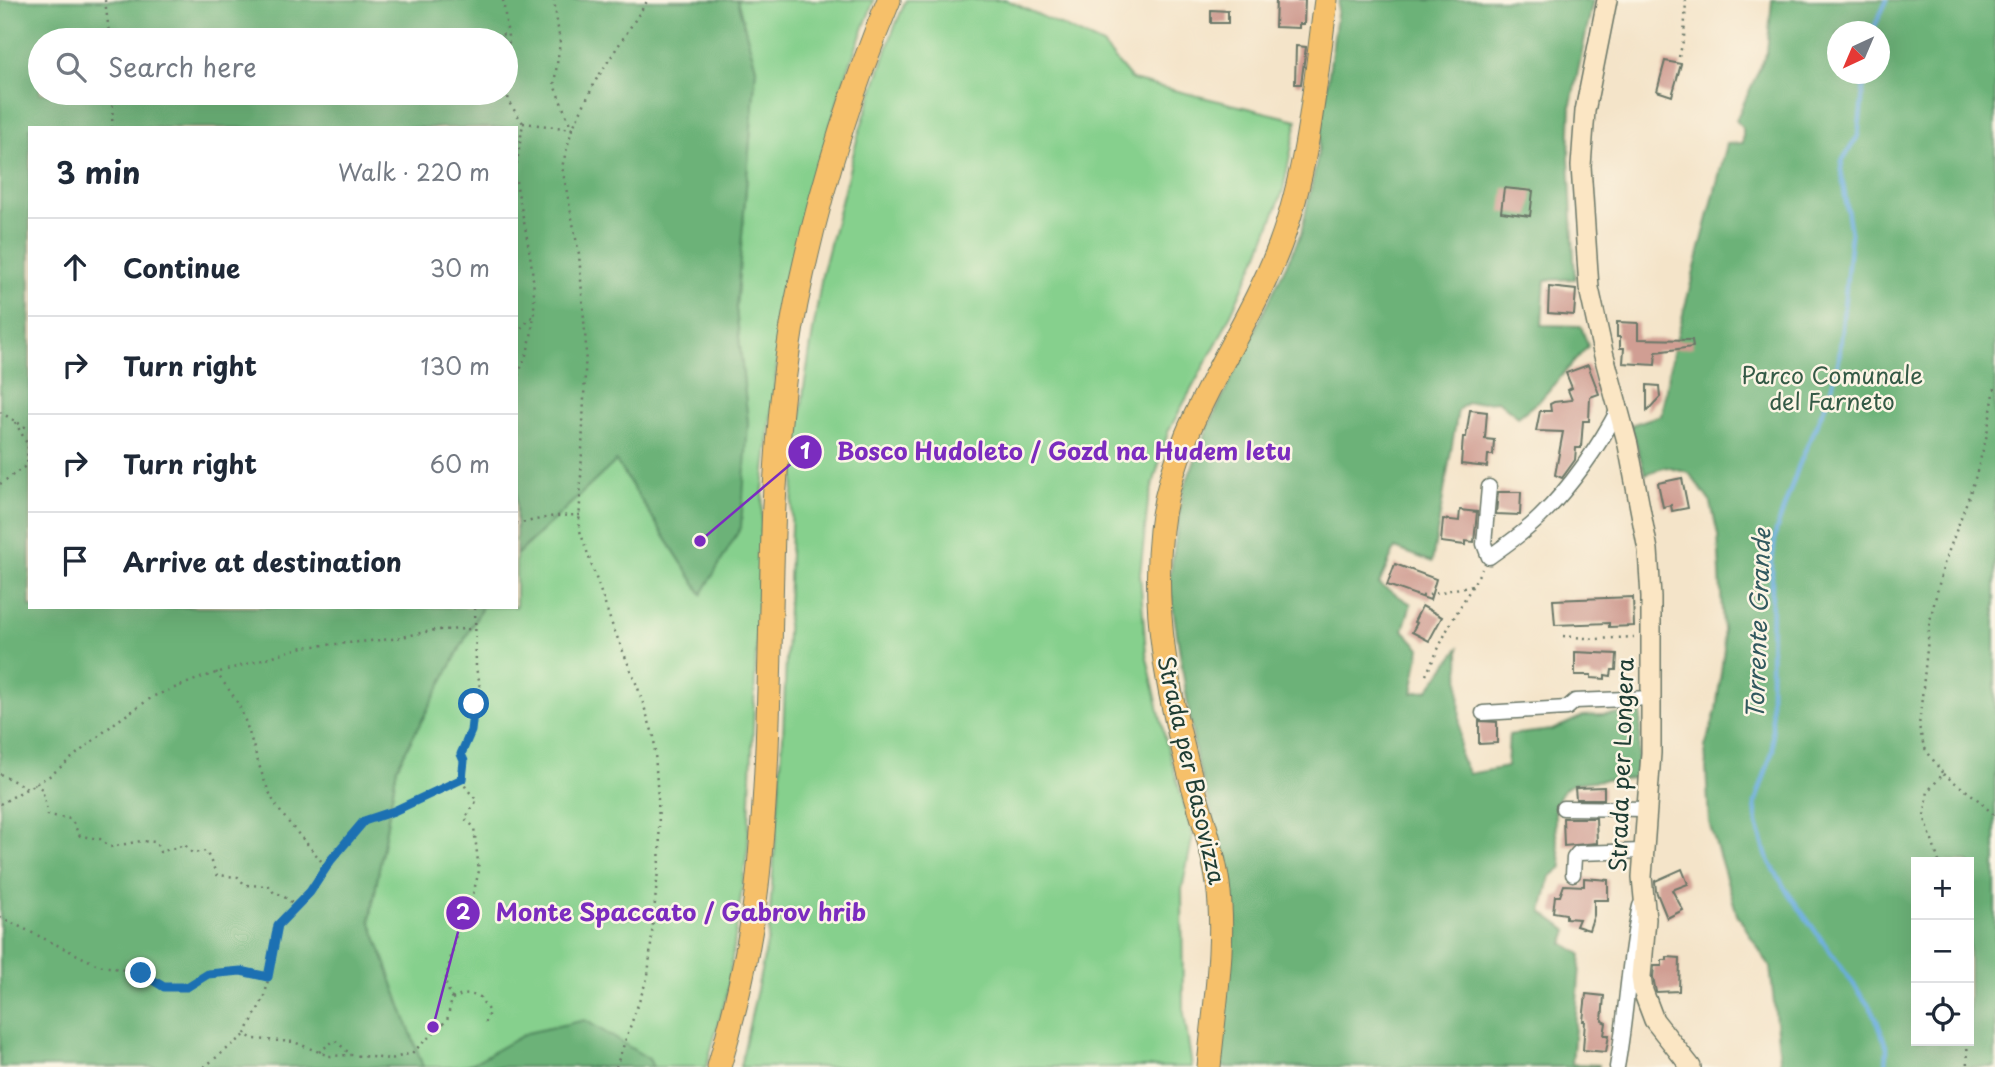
<!DOCTYPE html>
<meta charset="utf-8">
<style>
body{margin:0;font-family:"Playpen Sans",sans-serif;background:#f2f2f3;color:#1f2937}
.controls{position:absolute;right:21px;bottom:21px;display:grid;overflow:hidden;border-radius:0px;box-shadow:0 7px 28px #0002}
.controls button{width:63px;height:63px;display:grid;place-items:center;padding:0;border:0;border-bottom:2px solid #e0e1e3;background:#fff;color:#1f2937;font:35px sans-serif}
.compass{position:absolute;left:1827px;top:21px;width:63px;height:63px;border-radius:50%;background:#fff;box-shadow:0 7px 28px #0002;rotate:224deg}
.stop{position:absolute;width:21px;height:21px;margin:-16px;border:5px solid #1f6fb2;border-radius:50%;background:#fff}
.stop.end{background:#1f6fb2;border-color:#fff;box-shadow:0 2px 7px #0008}
.list{margin:0;padding:0;list-style:none}
h2{display:flex;justify-content:space-between;align-items:center;height:91px;margin:0;padding:0 28px;font-size:30px}
h2 small{font-size:23px;font-weight:400;color:#747a83}
.list li{display:grid;grid-template-columns:46px 1fr auto;gap:21px;align-items:center;box-sizing:border-box;height:98px;padding:0 28px;border-top:2px solid #e0e1e3}
.list b{display:block;font-size:26px;white-space:nowrap}
.list em{font-size:23px;font-style:normal;color:#747a83}
.icon{flex:none;width:38px;height:38px;fill:none;stroke:currentColor;stroke-width:2;stroke-linecap:round;stroke-linejoin:round}
.map{position:relative;flex:none;width:1995px;height:1067px;overflow:hidden}
.search{position:absolute;background:#fff;box-shadow:0 7px 28px #0002;left:28px;top:28px;width:490px;height:77px;display:flex;align-items:center;gap:18px;box-sizing:border-box;padding:0 24px;border-radius:38px;color:#747a83;font-size:26px}
.panel{position:absolute;background:#fff;box-shadow:0 7px 28px #0002;left:28px;top:126px;width:490px;height:483px;border-radius:0px}
.map>svg:first-child{display:block}
</style>
<div class="map">
<svg width="1995" height="1067" viewBox="0 0 1995 1067">
<rect width="100%" height="100%" fill="#fcf5e5"/>
<filter id="ink" filterUnits="userSpaceOnUse"><feTurbulence type="fractalNoise" baseFrequency=".0143" numOctaves="2"/><feDisplacementMap in="SourceGraphic" scale="14" xChannelSelector="R" yChannelSelector="G"/><feConvolveMatrix kernelMatrix="1 2 1 2 8 2 1 2 1" color-interpolation-filters="sRGB"/></filter>
<filter id="wash" filterUnits="userSpaceOnUse"><feTurbulence type="fractalNoise" baseFrequency=".00686" numOctaves="4" result="noise"/><feDisplacementMap in="SourceGraphic" scale="28" xChannelSelector="R" yChannelSelector="G"/><feGaussianBlur stdDeviation="1.57" result="paint"/><feColorMatrix in="noise" values="0 0 0 0 0 0 0 0 0 0 0 0 0 0 0 0 0 1.4 0 .05"/><feComposite in="paint" operator="in"/></filter>
<g filter="url(#wash)">
<rect width="100%" height="100%" fill="#f4e4c9"/>
<g fill="#86d08d" stroke="#528660" stroke-width="2">
<polygon points="737,0 874,0 842,86 796,247 781,329 763,490 748,847 727,994 706,1067 653,1067 650,1062 473,1063 460,1067 423,1067 370,920 397,767 482,607 516,607 516,555 616,461 701,593 748,423 736,308 756,68"/>
<polygon points="906,0 1007,0 1103,45 1132,80 1297,120 1283,191 1259,253 1221,335 1168,432 1148,502 1140,574 1146,653 1166,742 1193,835 1182,889 1183,1007 1192,1067 740,1067 768,939 783,737 792,502 804,388 822,275 858,136 893,31"/>
</g>
<g fill="#6cb278" stroke="#467856" stroke-width="2" fill-rule="evenodd">
<path d="M0 0H737L756 68 736 308 748 423 741 527 702 594 616 461 516 555V128H30V607H482L397 767 370 920 423 1067H0ZM506 40V93H40V40Z"/>
<path d="M1339 0H1593L1571 104 1569 157 1575 279 1545 280 1542 325 1581 326 1588 346 1541 399 1518 417 1498 401 1467 403 1458 410 1432 562 1395 548 1379 584 1411 604 1403 630 1420 648 1412 693 1428 690 1459 648 1460 757 1469 774 1507 767 1509 735 1552 730 1583 716 1641 713 1637 778C1624 779 1580 780 1571 785 1544 800 1558 843 1562 867L1550 877 1542 912 1568 931 1563 943 1581 954 1572 1064 1599 1065V1067H1219L1231 939V880L1196 758 1169 582 1183 490 1210 423 1301 234 1317 160Z"/>
<path d="M1772 0H1995V1067H1781L1770 967 1737 914 1709 822 1705 747 1716 711 1724 649 1718 535 1711 503 1689 473 1666 467 1645 474 1631 425 1661 415 1673 353 1727 144 1743 143V129L1736 120 1767 52ZM1838 32H1880V74H1838ZM1916 862H1969V1041H1916Z"/>
<polygon points="585,1020 649,1059 653,1067 460,1067 473,1063 527,1033"/>
</g>
<g fill="none" stroke-linecap="round" stroke-linejoin="round">
<g stroke="#6baddf" stroke-width="4.5">
<polyline points="1872,32 1887,0"/>
<polyline points="1865,74 1858,136 1842,161 1841,170 1851,234 1839,359 1830,394 1799,465 1776,531 1772,562 1771,699 1773,750 1755,803 1757,824 1767,857 1786,890 1874,1013 1887,1048 1886,1067"/>
</g>
</g>
<g id="blocks">
<g fill="#d09e93">
<polygon points="1276,0 1305,0 1304,24 1299,24 1299,28 1275,27"/>
<polygon points="1211,10 1228,11 1228,23 1211,23"/>
<polygon points="1296,46 1306,47 1301,84 1295,84"/>
<polygon points="1665,61 1681,64 1672,96 1657,91"/>
<polygon points="1504,188 1533,191 1530,216 1501,212"/>
<polygon points="1549,287 1576,290 1574,315 1548,313"/>
<polygon points="1617,322 1638,323 1638,339 1692,340 1693,347 1656,352 1655,365 1623,363 1624,348 1620,348 1620,337 1617,337"/>
<polygon points="1588,365 1599,394 1590,397 1589,421 1583,421 1581,448 1576,448 1575,460 1562,478 1555,475 1563,432 1536,431 1540,411 1551,411 1550,404 1554,402 1572,400 1568,390 1572,388 1566,373"/>
<polygon points="1647,385 1659,386 1660,397 1647,411"/>
<polygon points="1470,410 1487,412 1485,439 1494,440 1493,455 1488,455 1487,467 1461,464 1463,437 1466,437"/>
<polygon points="1682,478 1688,508 1672,511 1671,505 1663,507 1658,483"/>
<polygon points="1498,492 1521,492 1520,515 1496,514"/>
<polygon points="1460,510 1477,512 1474,542 1465,541 1465,545 1441,542 1443,519 1459,521"/>
<polygon points="1395,564 1436,579 1430,600 1387,585"/>
<polygon points="1633,597 1634,626 1609,627 1609,623 1555,625 1553,600"/>
<polygon points="1422,606 1442,617 1429,641 1412,632 1417,623 1414,622"/>
<polygon points="1575,652 1617,654 1616,670 1612,670 1611,676 1605,675 1605,679 1591,678 1591,675 1575,675"/>
<polygon points="1479,721 1497,722 1497,743 1479,744"/>
<polygon points="1604,787 1604,799 1576,799 1575,788"/>
<polygon points="1563,818 1596,818 1597,843 1564,846"/>
<polygon points="1682,869 1688,884 1672,890 1683,910 1667,918 1656,891 1655,881"/>
<polygon points="1584,878 1608,880 1608,900 1594,900 1594,915 1589,930 1576,926 1579,919 1566,918 1566,914 1553,912 1555,896 1560,896 1564,885 1584,886"/>
<polygon points="1667,957 1680,958 1679,991 1656,992 1653,977 1654,966 1662,966 1662,960 1667,960"/>
<polygon points="1586,994 1604,996 1602,1021 1606,1023 1604,1035 1609,1035 1606,1052 1583,1050 1585,1021 1583,1021"/>
</g>
</g>
</g>
<g filter="url(#ink)">
<use href="#blocks" fill-opacity="0" stroke="#6a7768" stroke-width="2"/>
<g fill="none" stroke-linecap="round" stroke-linejoin="round">
<defs>
<g id="street">
<path d="M1489 487 1484 544 1489 557C1506 545 1525 532 1540 517 1570 488 1600 445 1619 408"/>
<polyline points="1483,713 1567,708 1575,701 1651,698"/>
<polyline points="1563,808 1648,809"/>
<polyline points="1573,874 1574,858 1578,853 1643,851"/>
<path d="M1617 1067C1627 1013 1628 959 1640 906"/>
</g>
<polyline id="secondary" points="1607,0 1585,111 1581,166 1589,288 1603,352 1628,445 1648,550 1651,597 1651,753 1642,877 1646,919 1641,977 1643,991 1654,1020 1691,1067"/>
<g id="primary">
<path d="M719 1067C736 1008 750 947 757 886 771 759 769 631 774 504 778 438 783 370 796 304 817 200 848 98 889 0"/>
<path d="M1209 1067C1214 1008 1226 944 1218 884 1213 846 1199 809 1189 771 1168 693 1152 612 1161 530 1172 425 1243 342 1280 245 1309 167 1315 82 1326 0"/>
</g>
</defs>
<use href="#street" stroke="#6a7768" stroke-width="17"/>
<use href="#secondary" stroke="#6a7768" stroke-width="22"/>
<use href="#primary" stroke="#6a7768" stroke-width="25"/>
<g stroke="#6a7768" stroke-width="2.5" stroke-dasharray="2 5" stroke-linecap="butt">
<polyline points="105,0 110,40"/>
<polyline points="503,0 512,66 508,101 523,123 516,169"/>
<polyline points="439,40 507,34"/>
<polyline points="1679,57 1684,37 1686,0"/>
<polyline points="523,123 572,129 554,85 560,43 554,0"/>
<polyline points="112,128 113,93"/>
<path d="M516 181C525 233 543 292 529 345 526 357 520 369 516 381"/>
<polyline points="516,333 533,316"/>
<polyline points="0,412 30,430"/>
<polyline points="15,422 28,445 27,465"/>
<polyline points="0,484 30,463"/>
<polyline points="516,524 555,516 580,515"/>
<polyline points="1415,595 1424,596 1473,585"/>
<polyline points="1563,636 1596,639 1634,637"/>
<path d="M216 672C224 684 235 696 240 708 253 738 258 771 273 800 287 825 310 844 326 868"/>
<polyline points="1426,675 1448,628 1482,569"/>
<polyline points="0,774 27,788"/>
<polyline points="1943,774 1975,797 1995,816"/>
<polyline points="34,784 42,789 48,815 71,819 80,836 100,839 110,847 141,841 156,842 160,852 185,845 192,853 206,851 217,875 238,877 245,885 269,886 274,893 282,895 296,906"/>
<polyline points="0,804 51,775 116,722 154,696 203,677 303,647 392,639 435,630 474,629"/>
<polyline points="1939,862 1924,816 1928,791 1943,774 1924,747 1919,726 1930,620 1944,564 1974,482 1986,439 1995,388"/>
<polyline points="0,917 98,965 141,973 164,987 187,987 208,974 241,971 268,977"/>
<path d="M452 999C463 994 469 993 480 997L489 1012 485 1025"/>
<polyline points="245,1034 265,996 278,925 310,892 331,860 364,821 394,811 462,779"/>
<polyline points="1967,1041 1968,1067"/>
<polyline points="319,1052 335,1040 351,1055"/>
<path d="M204 1067 245 1035 254 1039 294 1042 329 1056 351 1055 391 1059 412 1053 447 1020 452 999 445 982 457 931 466 921 479 871 474 827 465 819 477 800C472 795 464 787 462 779 460 770 465 763 461 754L471 731 480 683 476 669 475 607"/>
<polyline points="616,1067 648,976 660,849 658,800 654,737 638,688 611,622 579,528 586,346 579,254 562,167 572,129 596,80 648,0"/>
</g>
<use href="#street" stroke="#fff" stroke-width="14"/>
<use href="#secondary" stroke="#fbe6c4" stroke-width="19"/>
<use href="#primary" stroke="#f6c06b" stroke-width="23"/>
</g>
</g>
<g fill="none" stroke-linecap="round" stroke-linejoin="round" filter="url(#ink)">
<polyline stroke="#1f6fb2" stroke-width="9" points="141,973 164,987 187,987 208,974 241,971 268,977 278,925 310,892 331,860 364,821 394,811 462,779 464,761 461,754 471,731 474,704"/>
</g>
<g text-anchor="middle" stroke-width="5" stroke-linejoin="round" paint-order="stroke">
<g font-size="23" fill="#345a46" stroke="#fcf5e5">
<text x="1832" y="384">Parco Comunale<tspan x="1832" dy="26">del Farneto</tspan></text>
</g>
<g font-size="23" fill="#1f3d34" stroke="#fcf5e5">
<text transform="translate(1622 765) rotate(-88)" y="8">Strada per Longera</text>
<text transform="translate(1191 770) rotate(77)" y="8">Strada per Basovizza</text>
</g>
<g font-size="24" font-style="italic" fill="#32595f" stroke="#fcf5e5">
<text transform="translate(1759 624) rotate(-88)" y="8">Torrente Grande</text>
</g>
</g>
<path fill="none" stroke="#7b2cbf" stroke-width="2.5" d="M700 541L805 452M433 1027L463 913"/>
<g fill="#7b2cbf" stroke="#fcf5e5" stroke-width="2.5">
<circle cx="700" cy="541" r="7"/>
<circle cx="433" cy="1027" r="7"/>
<circle cx="805" cy="452" r="18"/>
<circle cx="463" cy="913" r="18"/>
</g>
<g font-size="21" text-anchor="middle" font-weight="bold" fill="#fff">
<text x="805" y="459">1</text>
<text x="463" y="920">2</text>
</g>
<g font-size="24" text-anchor="middle" font-weight="bold" fill="#7b2cbf" stroke="#fcf5e5" stroke-width="5" stroke-linejoin="round" paint-order="stroke">
<text x="1064" y="460">Bosco Hudoleto / Gozd na Hudem letu</text>
<text x="681" y="921">Monte Spaccato / Gabrov hrib</text>
</g>
</svg>
<div class="controls">
<button>+</button>
<button>−</button>
<button><svg class="icon" aria-label="locate" viewBox="0 0 24 24"><circle cx="12" cy="12" r="6"/><path d="M12 2v4M12 18v4M2 12h4M18 12h4"/></svg></button>
</div>
<svg class="compass" viewBox="-18 -18 36 36"><path d="M0-13l5 13h-10z" fill="#e53935"/><path d="M0 13l5-13h-10z" fill="#747a83"/></svg>
<div class="stop" style="left:474px;top:704px"></div>
<div class="stop end" style="left:141px;top:973px"></div>
<div class="search"><svg class="icon" aria-label="search" viewBox="0 0 24 24"><circle cx="10" cy="10" r="6"/><path d="M15 15l6 6"/></svg>Search here</div>
<section class="panel">
<h2>3 min<small>Walk · 220 m</small></h2>
<ul class="list">
<li><svg class="icon" aria-label="ahead" viewBox="0 0 24 24"><path d="M12 20V5M6 11l6-6 6 6"/></svg><div><b>Continue</b></div><em>30 m</em></li>
<li><svg class="icon" aria-label="right" viewBox="0 0 24 24"><path d="M7 20v-9h11M14 6l5 5-5 5"/></svg><div><b>Turn right</b></div><em>130 m</em></li>
<li><svg class="icon" aria-label="right" viewBox="0 0 24 24"><path d="M7 20v-9h11M14 6l5 5-5 5"/></svg><div><b>Turn right</b></div><em>60 m</em></li>
<li><svg class="icon" aria-label="arrive" viewBox="0 0 24 24"><path d="M6 21V4h12l-3 4 3 4H6"/></svg><div><b>Arrive at destination</b></div></li>
</ul>
</section>
</div>
